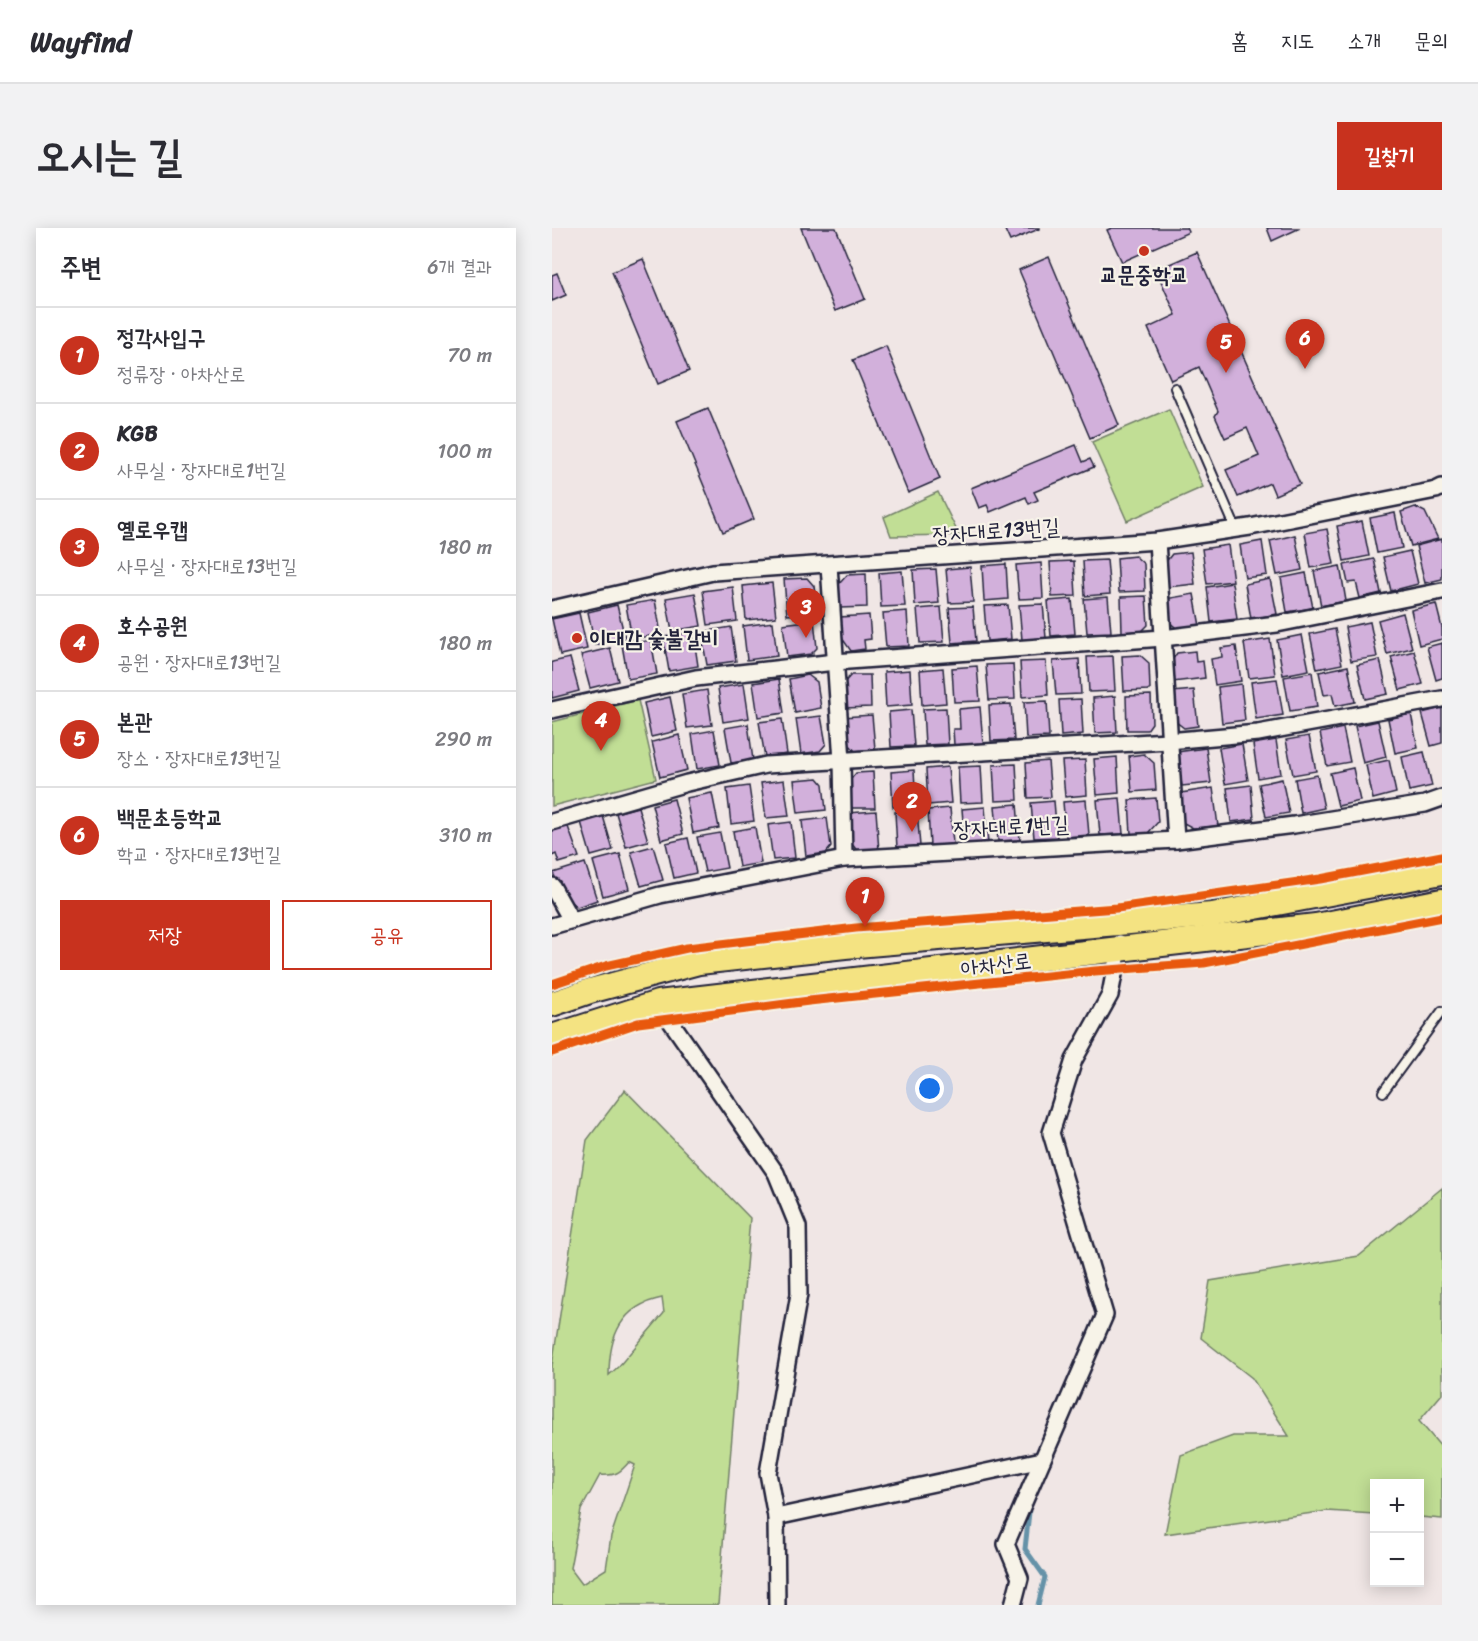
<!DOCTYPE html>
<html lang="ko">
<meta charset="utf-8">
<style>
body{margin:0;font-family:Sriracha,"Poor Story",sans-serif;background:#f2f2f3;color:#2b2b33}
.controls{position:absolute;right:18px;bottom:18px;display:grid;overflow:hidden;border-radius:0px;box-shadow:0 3px 15px #0003}
.controls button{width:54px;height:54px;display:grid;place-items:center;padding:0;border:0;border-bottom:2px solid #e1e1e2;background:#fff;color:#2b2b33;font:30px sans-serif}
.you{position:absolute;left:378px;top:861px;width:21px;height:21px;margin:-15px;border:4px solid #fff;border-radius:50%;background:#1a73e8;box-shadow:0 0 0 9px #1a73e833}
.badge{display:grid;place-items:center;width:39px;height:39px;border-radius:50%;background:#c8321e;color:#fff;font-size:20px;font-weight:700}
.pin{position:absolute;translate:-50% -50px;filter:drop-shadow(0 2px 3px #0008)}
.pin::after{content:'';position:absolute;top:32px;width:21px;height:18px;background:inherit;clip-path:polygon(0 0,100% 0,50% 100%)}
.list{margin:0;padding:0;list-style:none}
h2{display:flex;justify-content:space-between;align-items:center;height:78px;margin:0;padding:0 24px;font-size:26px}
h2 small{font-size:20px;font-weight:400;color:#7c7c81}
.list li{display:grid;grid-template-columns:39px 1fr auto;gap:18px;align-items:center;box-sizing:border-box;height:96px;padding:0 24px;border-top:2px solid #e1e1e2}
.list b{display:block;font-size:22px;white-space:nowrap}
.list p{margin:0;font-size:20px;white-space:nowrap;color:#7c7c81}
.list em{font-size:20px;font-style:normal;color:#7c7c81}
.actions{display:flex;gap:12px;padding:18px 24px}
.actions a{flex:1;padding:14px 0;border:2px solid #c8321e;border-radius:0px;text-align:center;font-size:21px;color:#c8321e}
.actions .main{background:#c8321e;color:#fff}
.map{position:relative;flex:none;width:890px;height:1377px;overflow:hidden;border-radius:0px}
header{display:flex;align-items:center;gap:36px;box-sizing:border-box;height:84px;padding:0 30px;background:#fff;border-bottom:2px solid #e1e1e2}
header strong{font-size:28px}
nav{display:flex;gap:33px;margin-inline-start:auto;font-size:21px}
.intro{display:flex;align-items:center;justify-content:space-between;box-sizing:border-box;height:144px;padding:0 36px}
h1{margin:0;font-size:42px}
.button{padding:15px 27px;border-radius:0px;background:#c8321e;color:#fff;font-size:21px;font-weight:700}
main{display:flex;gap:36px;padding:0 36px}
aside{flex:1;background:#fff;border-radius:0px;box-shadow:0 3px 15px #0003}
.map>svg:first-child{display:block}
</style>
<header>
<strong>Wayfind</strong>
<nav><a>홈</a><a>지도</a><a>소개</a><a>문의</a></nav>
</header>
<div class="intro"><h1>오시는 길</h1><a class="button">길찾기</a></div>
<main>
<aside>
<h2>주변<small>6개 결과</small></h2>
<ul class="list">
<li><span class="badge">1</span><div><b>정각사입구</b><p>정류장 · 아차산로</p></div><em>70 m</em></li>
<li><span class="badge">2</span><div><b>KGB</b><p>사무실 · 장자대로1번길</p></div><em>100 m</em></li>
<li><span class="badge">3</span><div><b>옐로우캡</b><p>사무실 · 장자대로13번길</p></div><em>180 m</em></li>
<li><span class="badge">4</span><div><b>호수공원</b><p>공원 · 장자대로13번길</p></div><em>180 m</em></li>
<li><span class="badge">5</span><div><b>본관</b><p>장소 · 장자대로13번길</p></div><em>290 m</em></li>
<li><span class="badge">6</span><div><b>백문초등학교</b><p>학교 · 장자대로13번길</p></div><em>310 m</em></li>
</ul>
<div class="actions"><a class="main">저장</a><a>공유</a></div>
</aside>
<div class="map">
<svg width="890" height="1377" viewBox="0 0 890 1377">
<rect width="100%" height="100%" fill="#f0e6e5"/>
<filter id="ink" filterUnits="userSpaceOnUse"><feTurbulence type="fractalNoise" baseFrequency=".0167" numOctaves="2"/><feDisplacementMap in="SourceGraphic" scale="12" xChannelSelector="R" yChannelSelector="G"/><feConvolveMatrix kernelMatrix="1 2 1 2 8 2 1 2 1" color-interpolation-filters="sRGB"/></filter>
<g filter="url(#ink)">
<g fill="#c1de95" stroke="#728068" stroke-width="1.5" fill-rule="evenodd">
<polygon points="617,181 651,259 575,293 540,214"/>
<polygon points="386,264 407,307 339,308 332,289"/>
<polygon points="86,472 104,551 0,578 0,494"/>
<path d="M73 862 198 990 166 1377H0V1138L35 912ZM110 1070 112 1085 67 1138 57 1147C57 1108 69 1078 110 1070ZM77 1234 83 1237 59 1308 54 1341 30 1356 18 1340 29 1282 48 1247C63 1248 68 1245 77 1234Z"/>
<polygon points="890,960 890,1166 867,1193 890,1220 890,1291 868,1289 868,1256 822,1256 822,1286 775,1283 613,1306 629,1227 681,1208 737,1208 700,1150 649,1110 658,1053 807,1028"/>
</g>
<g fill="none" stroke-linecap="round" stroke-linejoin="round">
<polyline stroke="#6592a8" stroke-width="5" points="477,1284 473,1321 493,1349 486,1377"/>
</g>
<g fill="#d2b0db" stroke="#22223b" stroke-width="1.5">
<polygon points="249,0 284,0 313,71 283,83"/>
<polygon points="452,0 487,0 487,1 458,13"/>
<polygon points="560,0 635,0 637,4 570,34 555,2"/>
<polygon points="715,0 748,0 720,13"/>
<polygon points="645,24 748,256 723,267 718,255 686,269 674,242 707,228 695,200 673,210 663,188 666,183 647,139 619,152 596,100 624,87 604,42"/>
<polygon points="497,29 567,197 538,210 467,42"/>
<polygon points="91,31 137,143 106,156 60,44"/>
<polygon points="5,45 14,67 0,73 0,47"/>
<polygon points="334,118 388,251 356,265 301,132"/>
<polygon points="156,180 202,291 171,304 125,193"/>
<polygon points="524,217 531,234 538,231 542,239 482,264 486,272 477,276 474,269 438,284 435,277 427,280 419,260"/>
<polygon points="863,279 873,284 886,311 859,318 849,284"/>
<polygon points="843,285 850,320 825,325 818,290"/>
<polygon points="810,293 817,328 792,333 785,298"/>
<polygon points="775,301 782,336 759,340 753,305"/>
<polygon points="743,307 750,342 725,347 718,313"/>
<polygon points="890,311 890,351 873,355 864,318"/>
<polygon points="710,313 715,347 693,350 688,317"/>
<polygon points="676,317 681,353 655,356 650,321"/>
<polygon points="858,323 866,356 839,363 831,329"/>
<polygon points="639,324 643,356 616,359 613,335 620,326"/>
<polygon points="583,328 592,336 593,363 567,364 565,330"/>
<polygon points="822,331 829,365 808,370 804,354 796,355 792,337"/>
<polygon points="555,332 558,366 533,368 531,333"/>
<polygon points="522,333 524,368 500,369 498,334"/>
<polygon points="489,335 491,370 467,371 464,337"/>
<polygon points="454,336 456,371 432,373 430,338"/>
<polygon points="788,338 794,373 769,378 762,343"/>
<polygon points="418,339 421,374 397,375 394,341"/>
<polygon points="384,341 387,375 363,377 361,342"/>
<polygon points="350,343 353,378 329,379 327,345"/>
<polygon points="754,345 761,380 735,384 729,350"/>
<polygon points="314,346 315,379 288,380 287,356 295,347"/>
<polygon points="255,350 262,358 265,385 235,387 232,351"/>
<polygon points="718,351 725,386 699,391 693,356"/>
<polygon points="220,355 224,389 194,392 191,358"/>
<polygon points="680,355 685,391 659,394 655,359"/>
<polygon points="181,359 185,393 156,397 151,363"/>
<polygon points="143,365 149,398 120,403 114,370"/>
<polygon points="642,366 648,398 627,402 617,394 613,371"/>
<polygon points="594,368 596,397 590,403 570,404 569,369"/>
<polygon points="556,369 559,404 535,405 532,371"/>
<polygon points="520,371 523,406 499,408 496,373"/>
<polygon points="103,372 109,406 80,411 74,377"/>
<polygon points="491,376 494,410 470,412 467,377"/>
<polygon points="884,376 890,400 890,411 867,417 859,382"/>
<polygon points="65,377 73,410 43,417 36,384"/>
<polygon points="456,377 459,411 435,413 432,378"/>
<polygon points="389,379 392,414 368,415 365,381"/>
<polygon points="421,379 424,413 400,415 397,380"/>
<polygon points="355,383 357,418 334,419 331,385"/>
<polygon points="27,385 35,421 8,427 0,391"/>
<polygon points="851,385 860,420 835,426 826,392"/>
<polygon points="317,387 319,411 312,412 313,421 299,423 290,410 288,389"/>
<polygon points="262,392 265,420 259,426 235,429 231,396"/>
<polygon points="221,394 225,428 195,432 191,398"/>
<polygon points="818,394 825,429 799,433 793,399"/>
<polygon points="179,399 184,433 155,437 149,404"/>
<polygon points="783,401 790,436 765,441 758,406"/>
<polygon points="141,404 146,438 117,443 111,409"/>
<polygon points="750,407 757,442 731,447 725,412"/>
<polygon points="718,411 723,447 697,450 692,415"/>
<polygon points="99,412 105,446 76,451 70,417"/>
<polygon points="890,415 890,450 884,452 875,419"/>
<polygon points="684,418 689,453 663,457 659,431 670,429 669,420"/>
<polygon points="58,420 66,453 38,460 29,427"/>
<polygon points="643,423 644,434 651,433 653,450 621,454 619,434 625,425"/>
<polygon points="862,423 871,456 848,462 839,429"/>
<polygon points="588,427 597,435 598,462 572,463 570,428"/>
<polygon points="561,428 563,463 537,464 535,429"/>
<polygon points="18,430 27,463 0,470 0,434"/>
<polygon points="527,431 529,466 504,467 501,433"/>
<polygon points="828,432 836,466 813,471 805,437"/>
<polygon points="494,433 496,467 470,469 468,434"/>
<polygon points="461,436 463,471 437,472 434,437"/>
<polygon points="425,438 428,473 402,474 400,440"/>
<polygon points="796,438 803,474 783,478 780,466 772,467 767,444"/>
<polygon points="391,440 394,475 370,477 368,442"/>
<polygon points="358,442 360,477 334,479 332,444"/>
<polygon points="760,444 765,479 738,483 732,449"/>
<polygon points="256,447 265,454 269,480 243,485 237,451"/>
<polygon points="299,447 318,447 319,479 292,480 291,456"/>
<polygon points="227,451 232,485 206,489 201,455"/>
<polygon points="725,451 731,487 704,491 699,454"/>
<polygon points="192,456 197,490 171,494 166,460"/>
<polygon points="689,456 693,492 670,495 666,459"/>
<polygon points="155,462 160,497 135,500 130,466"/>
<polygon points="642,462 646,498 632,500 623,493 620,464"/>
<polygon points="599,467 600,495 595,502 575,502 574,468"/>
<polygon points="563,468 565,504 543,505 541,470"/>
<polygon points="118,469 125,503 99,509 92,475"/>
<polygon points="529,471 531,506 509,508 507,472"/>
<polygon points="495,473 497,509 474,510 472,474"/>
<polygon points="459,476 462,512 439,513 437,477"/>
<polygon points="428,479 431,515 402,517 401,501 408,501 407,481"/>
<polygon points="394,480 396,516 373,517 371,481"/>
<polygon points="890,480 890,515 879,518 870,485"/>
<polygon points="359,482 362,518 339,519 337,484"/>
<polygon points="859,486 866,520 843,525 836,491"/>
<polygon points="320,487 323,521 303,523 293,511 291,489"/>
<polygon points="269,488 274,516 268,523 249,526 244,491"/>
<polygon points="230,491 235,526 213,529 207,494"/>
<polygon points="826,493 834,529 811,535 803,498"/>
<polygon points="196,496 201,532 179,535 173,500"/>
<polygon points="791,500 798,534 775,538 768,505"/>
<polygon points="162,502 168,537 145,541 140,506"/>
<polygon points="127,507 135,542 108,549 100,514"/>
<polygon points="757,508 764,543 741,547 734,512"/>
<polygon points="724,512 729,546 706,550 701,516"/>
<polygon points="690,516 696,552 673,556 667,520"/>
<polygon points="654,520 659,555 630,558 625,524"/>
<polygon points="872,524 880,558 857,563 850,529"/>
<polygon points="592,526 602,535 604,562 580,564 577,528"/>
<polygon points="565,529 567,565 545,567 542,531"/>
<polygon points="533,532 535,567 513,569 510,533"/>
<polygon points="837,532 844,565 821,571 814,537"/>
<polygon points="496,533 499,569 476,570 474,535"/>
<polygon points="464,536 466,572 443,573 441,537"/>
<polygon points="429,538 431,574 408,575 406,539"/>
<polygon points="396,539 399,575 376,577 374,541"/>
<polygon points="801,540 808,573 786,578 778,545"/>
<polygon points="362,542 364,578 341,579 339,544"/>
<polygon points="321,544 323,580 297,580 295,556 304,545"/>
<polygon points="765,547 772,580 749,585 743,551"/>
<polygon points="266,550 271,556 274,582 246,585 242,552"/>
<polygon points="730,551 737,585 714,589 707,556"/>
<polygon points="232,552 237,588 214,590 209,555"/>
<polygon points="699,557 702,591 679,594 675,560"/>
<polygon points="197,558 202,593 179,596 175,561"/>
<polygon points="661,560 666,598 641,600 630,594 629,565"/>
<polygon points="160,565 167,600 141,605 134,570"/>
<polygon points="568,570 571,606 548,607 545,572"/>
<polygon points="604,570 606,594 596,605 579,606 577,572"/>
<polygon points="122,571 131,606 109,612 100,577"/>
<polygon points="534,572 537,607 514,609 511,574"/>
<polygon points="502,573 505,609 482,610 479,575"/>
<polygon points="465,576 468,612 446,613 443,578"/>
<polygon points="86,579 96,613 74,619 64,585"/>
<polygon points="433,579 436,615 413,617 410,581"/>
<polygon points="398,580 401,616 378,618 376,582"/>
<polygon points="324,583 327,623 306,624 297,612 295,585"/>
<polygon points="365,583 368,618 345,620 343,584"/>
<polygon points="51,588 61,622 39,628 29,594"/>
<polygon points="275,590 279,619 274,625 254,628 250,593"/>
<polygon points="239,594 243,630 221,632 216,597"/>
<polygon points="15,596 27,629 7,635 4,626 0,628 0,602"/>
<polygon points="203,599 209,635 187,639 181,603"/>
<polygon points="168,605 175,640 153,644 145,609"/>
<polygon points="136,610 144,645 122,650 114,615"/>
<polygon points="101,618 111,652 89,658 79,624"/>
<polygon points="68,626 77,661 51,668 41,633"/>
<polygon points="33,635 45,672 25,679 13,669 1,645"/>
</g>
<g fill="none" stroke-linecap="round" stroke-linejoin="round">
<defs>
<g id="service">
<polyline points="623,160 684,301"/>
<polyline points="831,864 890,783"/>
</g>
<g id="minor">
<polyline points="605,313 624,612"/>
<polyline points="277,337 290,533 292,631"/>
<polyline points="0,381 161,344 605,313 698,299 884,262 890,259"/>
<polyline points="0,482 144,450 283,434 611,410 725,396 890,363"/>
<polyline points="0,594 135,555 214,537 616,513 706,505 890,471"/>
<polyline points="0,658 19,692"/>
<polyline points="0,698 108,667 292,631 624,612 742,597 873,576 890,570"/>
<polyline points="106,775 224,945 246,999 247,1066 216,1245 224,1289 225,1377"/>
<polyline points="224,1289 490,1232"/>
<polyline points="461,1377 468,1350 454,1316 553,1087 499,905 522,832 558,767 568,715"/>
</g>
<g id="primary">
<polyline points="0,776 38,763 147,734 293,718 660,687 890,644"/>
<polyline points="0,809 106,775 764,698 890,673"/>
</g>
</defs>
<use href="#service" stroke="#22223b" stroke-width="12"/>
<use href="#minor" stroke="#22223b" stroke-width="20"/>
<use href="#primary" stroke="#22223b" stroke-width="28"/>
<use href="#service" stroke="#f7f3e8" stroke-width="8"/>
<use href="#minor" stroke="#f7f3e8" stroke-width="15"/>
<use href="#primary" stroke="#f4e382" stroke-width="24"/>
<defs>
<g id="cycleway">
<polyline points="0,756 54,738 135,720 304,700 565,680 768,651 890,628"/>
<polyline points="0,824 86,795 257,773 543,743 652,735 890,689"/>
</g>
</defs>
<use href="#cycleway" stroke="#f7f3e8" stroke-width="13"/>
<use href="#cycleway" stroke="#e8590c" stroke-width="9"/>
</g>
</g>
<g fill="#c8321e" stroke="#f7f3e8" stroke-width="2">
<circle cx="592" cy="23" r="6"/>
<circle cx="25" cy="410" r="6"/>
</g>
<g text-anchor="middle" stroke-width="4.5" stroke-linejoin="round" paint-order="stroke">
<g font-size="22" font-weight="bold" fill="#22223b" stroke="#f7f3e8">
<text x="592" y="54">교문중학교</text>
<text x="37" y="418" text-anchor="start">이대감 숯불갈비</text>
</g>
<g font-size="22" fill="#22223b" stroke="#f7f3e8">
<text transform="translate(444 302) rotate(-4)" y="8">장자대로13번길</text>
<text transform="translate(459 598) rotate(-3)" y="8">장자대로1번길</text>
<text transform="translate(444 736) rotate(-7)" y="8">아차산로</text>
</g>
</g>
</svg>
<div class="controls">
<button>+</button>
<button>−</button>
</div>
<div class="you"></div>
<div class="pin badge" style="left:313px;top:699px">1</div>
<div class="pin badge" style="left:360px;top:604px">2</div>
<div class="pin badge" style="left:254px;top:410px">3</div>
<div class="pin badge" style="left:49px;top:523px">4</div>
<div class="pin badge" style="left:674px;top:145px">5</div>
<div class="pin badge" style="left:753px;top:141px">6</div>
</div>
</main>
